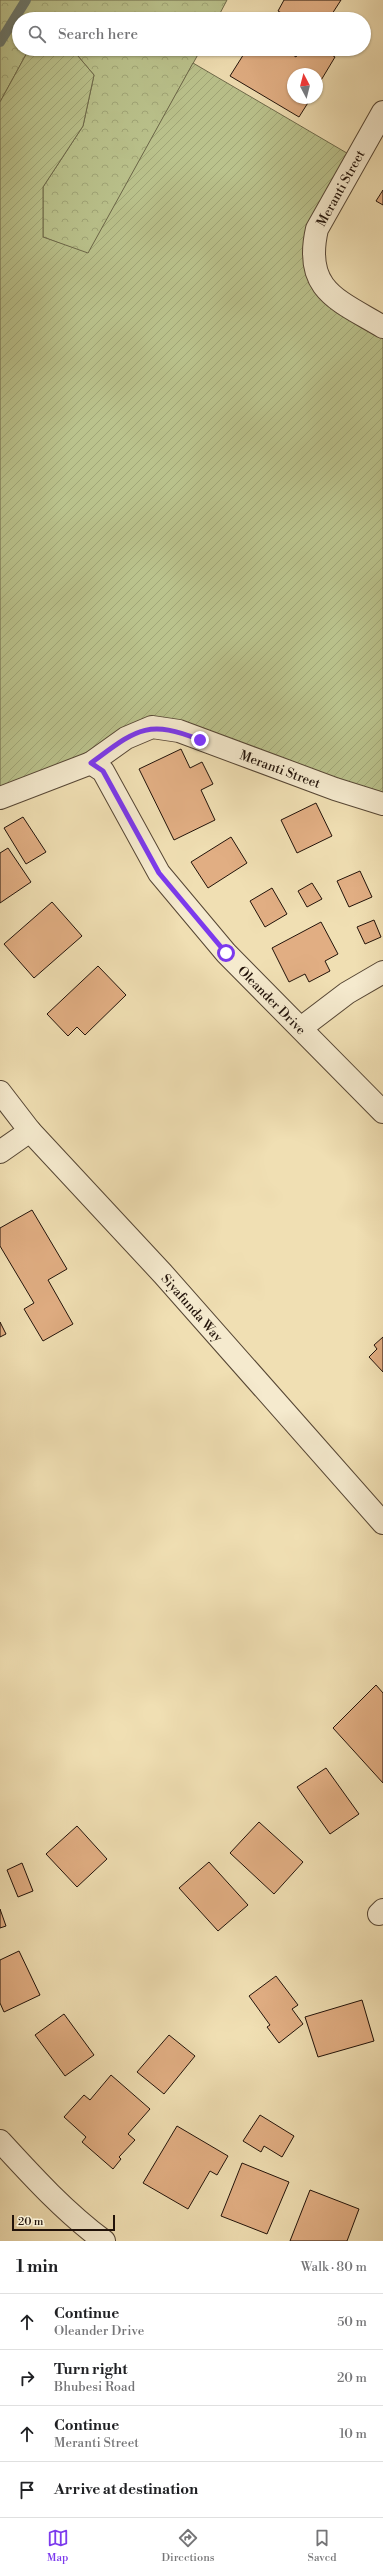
<!DOCTYPE html>
<meta charset="utf-8">
<style>
body{margin:0;font-family:"Libre Bodoni",serif;background:#f6f6f6;color:#202124}
.compass{position:absolute;left:287px;top:68px;width:36px;height:36px;border-radius:50%;background:#fff;box-shadow:0 1px 3px #0004;rotate:353deg}
.scale{position:absolute;left:12px;bottom:10px;width:103px;box-sizing:border-box;padding-left:4px;border:2px solid #22130a;border-top:0;font-size:11px;line-height:14px;white-space:nowrap;color:#22130a;-webkit-text-stroke:3px #f5eace;paint-order:stroke}
.stop{position:absolute;width:12px;height:12px;margin:-9px;border:3px solid #7c3aed;border-radius:50%;background:#fff}
.stop.end{background:#7c3aed;border-color:#fff;box-shadow:0 1px 4px #0008}
.list{margin:0;padding:0;list-style:none}
h2{display:flex;justify-content:space-between;align-items:center;height:52px;margin:0;padding:0 16px;font-size:17px}
h2 small{font-size:13px;font-weight:400;color:#757577}
.list li{display:grid;grid-template-columns:26px 1fr auto;gap:12px;align-items:center;box-sizing:border-box;height:56px;padding:0 16px;border-top:1px solid #e0e0e0}
.list b{display:block;font-size:15px;white-space:nowrap}
.list p{margin:0;font-size:13px;white-space:nowrap;color:#757577}
.list em{font-size:13px;font-style:normal;color:#757577}
.icon{flex:none;width:22px;height:22px;fill:none;stroke:currentColor;stroke-width:2;stroke-linecap:round;stroke-linejoin:round}
.map{position:relative;flex:none;width:383px;height:2241px;overflow:hidden}
.search{position:absolute;background:#fff;box-shadow:0 1px 3px #0004;left:12px;right:12px;top:12px;height:44px;display:flex;align-items:center;gap:10px;box-sizing:border-box;padding:0 14px;border-radius:22px;color:#757577;font-size:15px}
.sheet{height:276px;background:#fff}
nav{display:flex;justify-content:space-around;align-items:center;box-sizing:border-box;height:56px;border-top:1px solid #e0e0e0;background:#fff;font-size:11px;color:#757577}
nav a{display:grid;justify-items:center;gap:2px}
nav .on{color:#7c3aed}
.map>svg:first-child{display:block}
</style>
<div class="map">
<svg width="383" height="2241" viewBox="0 0 383 2241">
<defs>
<pattern id="forest-crowns" width="20" height="18" patternUnits="userSpaceOnUse"><rect width="20" height="18" fill="#bac28c"/><path d="M2 6a3 3 0 1 1 6 0M12 15a3 3 0 1 1 6 0" fill="none" stroke="#a0a677"/></pattern>
<pattern id="garden-furrows" width="10" height="10" patternUnits="userSpaceOnUse"><rect width="10" height="10" fill="#bac28c"/><path d="M-1 1l2-2M0 10L10 0M9 11l2-2" fill="none" stroke="#a0a677"/></pattern>
</defs>
<rect width="100%" height="100%" fill="#f0dfb3"/>
<filter id="stains"><feTurbulence type="fractalNoise" baseFrequency=".005" numOctaves="4"/><feColorMatrix values="0 0 0 0 .2 0 0 0 0 .09 0 0 0 0 .02 0 0 0 .5 -.17"/></filter>
<radialGradient id="worn" r=".72"><stop offset=".6" stop-color="#630" stop-opacity="0"/><stop offset="1" stop-color="#630" stop-opacity=".3"/></radialGradient>
<g fill="url(#forest-crowns)" stroke="#6e6a4b">
<polygon points="0,0 227,0 217,19 19,19 19,49 29,49 0,102"/>
<polygon points="72,49 201,49 88,254 43,237 43,187 83,126 94,75"/>
</g>
<polygon fill="url(#garden-furrows)" stroke="#6e6a4b" points="29,49 72,49 94,75 83,126 43,187 43,237 88,253 193,63 357,159 319,230 316,270 383,325 383,802 151,726 0,797 0,102"/>
<g fill="none" stroke-linecap="round" stroke-linejoin="round">
<polyline stroke="#6a786e" stroke-width="10" points="0,42 26,0"/>
</g>
<g fill="#e1ae83" stroke="#22130a">
<polygon points="284,0 341,0 332,14 341,19 292,19 278,11"/>
<polygon points="247,49 284,49 296,57 301,49 322,49 335,57 317,87 317,74 293,74 293,98 311,98 299,117 230,76"/>
<polygon points="383,190 383,205 376,201"/>
<polygon points="181,749 190,768 202,762 213,784 201,790 215,820 174,840 139,769"/>
<polygon points="316,803 332,836 297,853 281,820"/>
<polygon points="23,817 46,852 26,864 4,828"/>
<polygon points="231,837 247,863 208,888 191,862"/>
<polygon points="8,848 31,882 0,903 0,853"/>
<polygon points="360,871 372,897 349,907 337,881"/>
<polygon points="312,883 322,899 307,907 298,891"/>
<polygon points="272,888 287,914 265,927 250,901"/>
<polygon points="52,902 82,936 34,978 4,944"/>
<polygon points="374,920 381,937 365,944 357,927"/>
<polygon points="321,922 338,954 325,961 330,971 309,982 305,974 289,982 272,948"/>
<polygon points="98,966 126,995 85,1035 77,1027 68,1036 47,1014"/>
<polygon points="32,1210 67,1269 48,1280 73,1324 43,1341 24,1309 34,1303 0,1246 0,1228"/>
<polygon points="0,1322 6,1334 0,1337"/>
<polygon points="383,1337 383,1372 369,1357 377,1349 374,1345"/>
<polygon points="376,1685 383,1693 383,1783 333,1728"/>
<polygon points="326,1768 359,1814 330,1834 297,1787"/>
<polygon points="259,1822 303,1862 274,1894 230,1853"/>
<polygon points="77,1826 107,1859 77,1887 46,1854"/>
<polygon points="209,1862 248,1905 218,1931 179,1888"/>
<polygon points="22,1863 33,1891 18,1897 7,1870"/>
<polygon points="0,1909 6,1926 0,1928"/>
<polygon points="19,1951 40,1995 4,2012 0,2003 0,1960"/>
<polygon points="276,1976 298,2005 292,2009 303,2024 279,2043 267,2027 270,2025 249,1996"/>
<polygon points="362,2000 374,2041 318,2057 305,2017"/>
<polygon points="64,2014 94,2055 65,2076 35,2035"/>
<polygon points="169,2035 195,2056 164,2094 137,2072"/>
<polygon points="111,2075 150,2109 128,2134 135,2140 119,2157 121,2159 113,2169 82,2142 86,2137 64,2117 84,2095 90,2100"/>
<polygon points="260,2115 294,2136 282,2157 264,2146 261,2152 243,2141"/>
<polygon points="177,2126 228,2156 217,2175 210,2171 188,2209 143,2183"/>
<polygon points="242,2163 289,2182 267,2234 221,2216"/>
<polygon points="310,2190 359,2209 347,2241 290,2241"/>
</g>
<g fill="none" stroke-linecap="round" stroke-linejoin="round">
<defs>
<g id="minor">
<path d="M383 112 317 229C303 290 338 300 383 327"/>
<path id="s1" d="M91 763 103 771 159 873 226 953 383 1112"/>
<path id="s2" d="M0 798 91 763 126 738 152 727 179 731 335 789 383 804"/>
<polyline points="301,1028 347,993 383,972"/>
<path id="s3" d="M0 1092 30 1131 163 1274 383 1523"/>
<polyline points="0,1152 30,1131"/>
<polyline points="379,1914 383,1910"/>
<path d="M0 2141C33 2177 65 2212 104 2241"/>
</g>
</defs>
<use href="#minor" stroke="#564634" stroke-width="24"/>
<use href="#minor" stroke="#f5eace" stroke-width="22"/>
</g>
<g fill="none" stroke-linecap="round" stroke-linejoin="round">
<path stroke="#7c3aed" stroke-width="5" d="M200 740C146 718 135 731 91 763L103 771 159 873 226 953"/>
</g>
<g text-anchor="middle" stroke-width="4" stroke-linejoin="round" paint-order="stroke">
<g font-size="13" fill="#22130a" stroke="#f5eace">
<text transform="translate(340 188) rotate(-61)" y="5">Meranti Street</text>
<text dy="5" stroke="none"><textPath href="#s2" startOffset="304">Meranti Street</textPath></text>
<text dy="5" stroke="none"><textPath href="#s1" startOffset="301">Oleander Drive</textPath></text>
<text dy="5" stroke="none"><textPath href="#s3" startOffset="289">Siyafunda Way</textPath></text>
</g>
</g>
<rect width="100%" height="100%" filter="url(#stains)"/>
<rect width="100%" height="100%" fill="url(#worn)"/>
</svg>
<svg class="compass" viewBox="-18 -18 36 36"><path d="M0-13l5 13h-10z" fill="#e53935"/><path d="M0 13l5-13h-10z" fill="#757577"/></svg>
<div class="scale">20 m</div>
<div class="stop" style="left:226px;top:953px"></div>
<div class="stop end" style="left:200px;top:740px"></div>
<div class="search"><svg class="icon" aria-label="search" viewBox="0 0 24 24"><circle cx="10" cy="10" r="6"/><path d="M15 15l6 6"/></svg>Search here</div>
</div>
<section class="sheet">
<h2>1 min<small>Walk · 80 m</small></h2>
<ul class="list">
<li><svg class="icon" aria-label="ahead" viewBox="0 0 24 24"><path d="M12 20V5M6 11l6-6 6 6"/></svg><div><b>Continue</b><p>Oleander Drive</p></div><em>50 m</em></li>
<li><svg class="icon" aria-label="right" viewBox="0 0 24 24"><path d="M7 20v-9h11M14 6l5 5-5 5"/></svg><div><b>Turn right</b><p>Bhubesi Road</p></div><em>20 m</em></li>
<li><svg class="icon" aria-label="ahead" viewBox="0 0 24 24"><path d="M12 20V5M6 11l6-6 6 6"/></svg><div><b>Continue</b><p>Meranti Street</p></div><em>10 m</em></li>
<li><svg class="icon" aria-label="arrive" viewBox="0 0 24 24"><path d="M6 21V4h12l-3 4 3 4H6"/></svg><div><b>Arrive at destination</b></div></li>
</ul>
</section>
<nav>
<a class="on"><svg class="icon" aria-label="map" viewBox="0 0 24 24"><path d="M3 6l6-2 6 2 6-2v14l-6 2-6-2-6 2zM9 4v14M15 6v14"/></svg>Map</a>
<a><svg class="icon" aria-label="directions" viewBox="0 0 24 24"><path d="M12 3l9 9-9 9-9-9zM9 14v-3h6M13 9l2 2-2 2"/></svg>Directions</a>
<a><svg class="icon" aria-label="saved" viewBox="0 0 24 24"><path d="M7 4h10v16l-5-4-5 4z"/></svg>Saved</a>
</nav>
